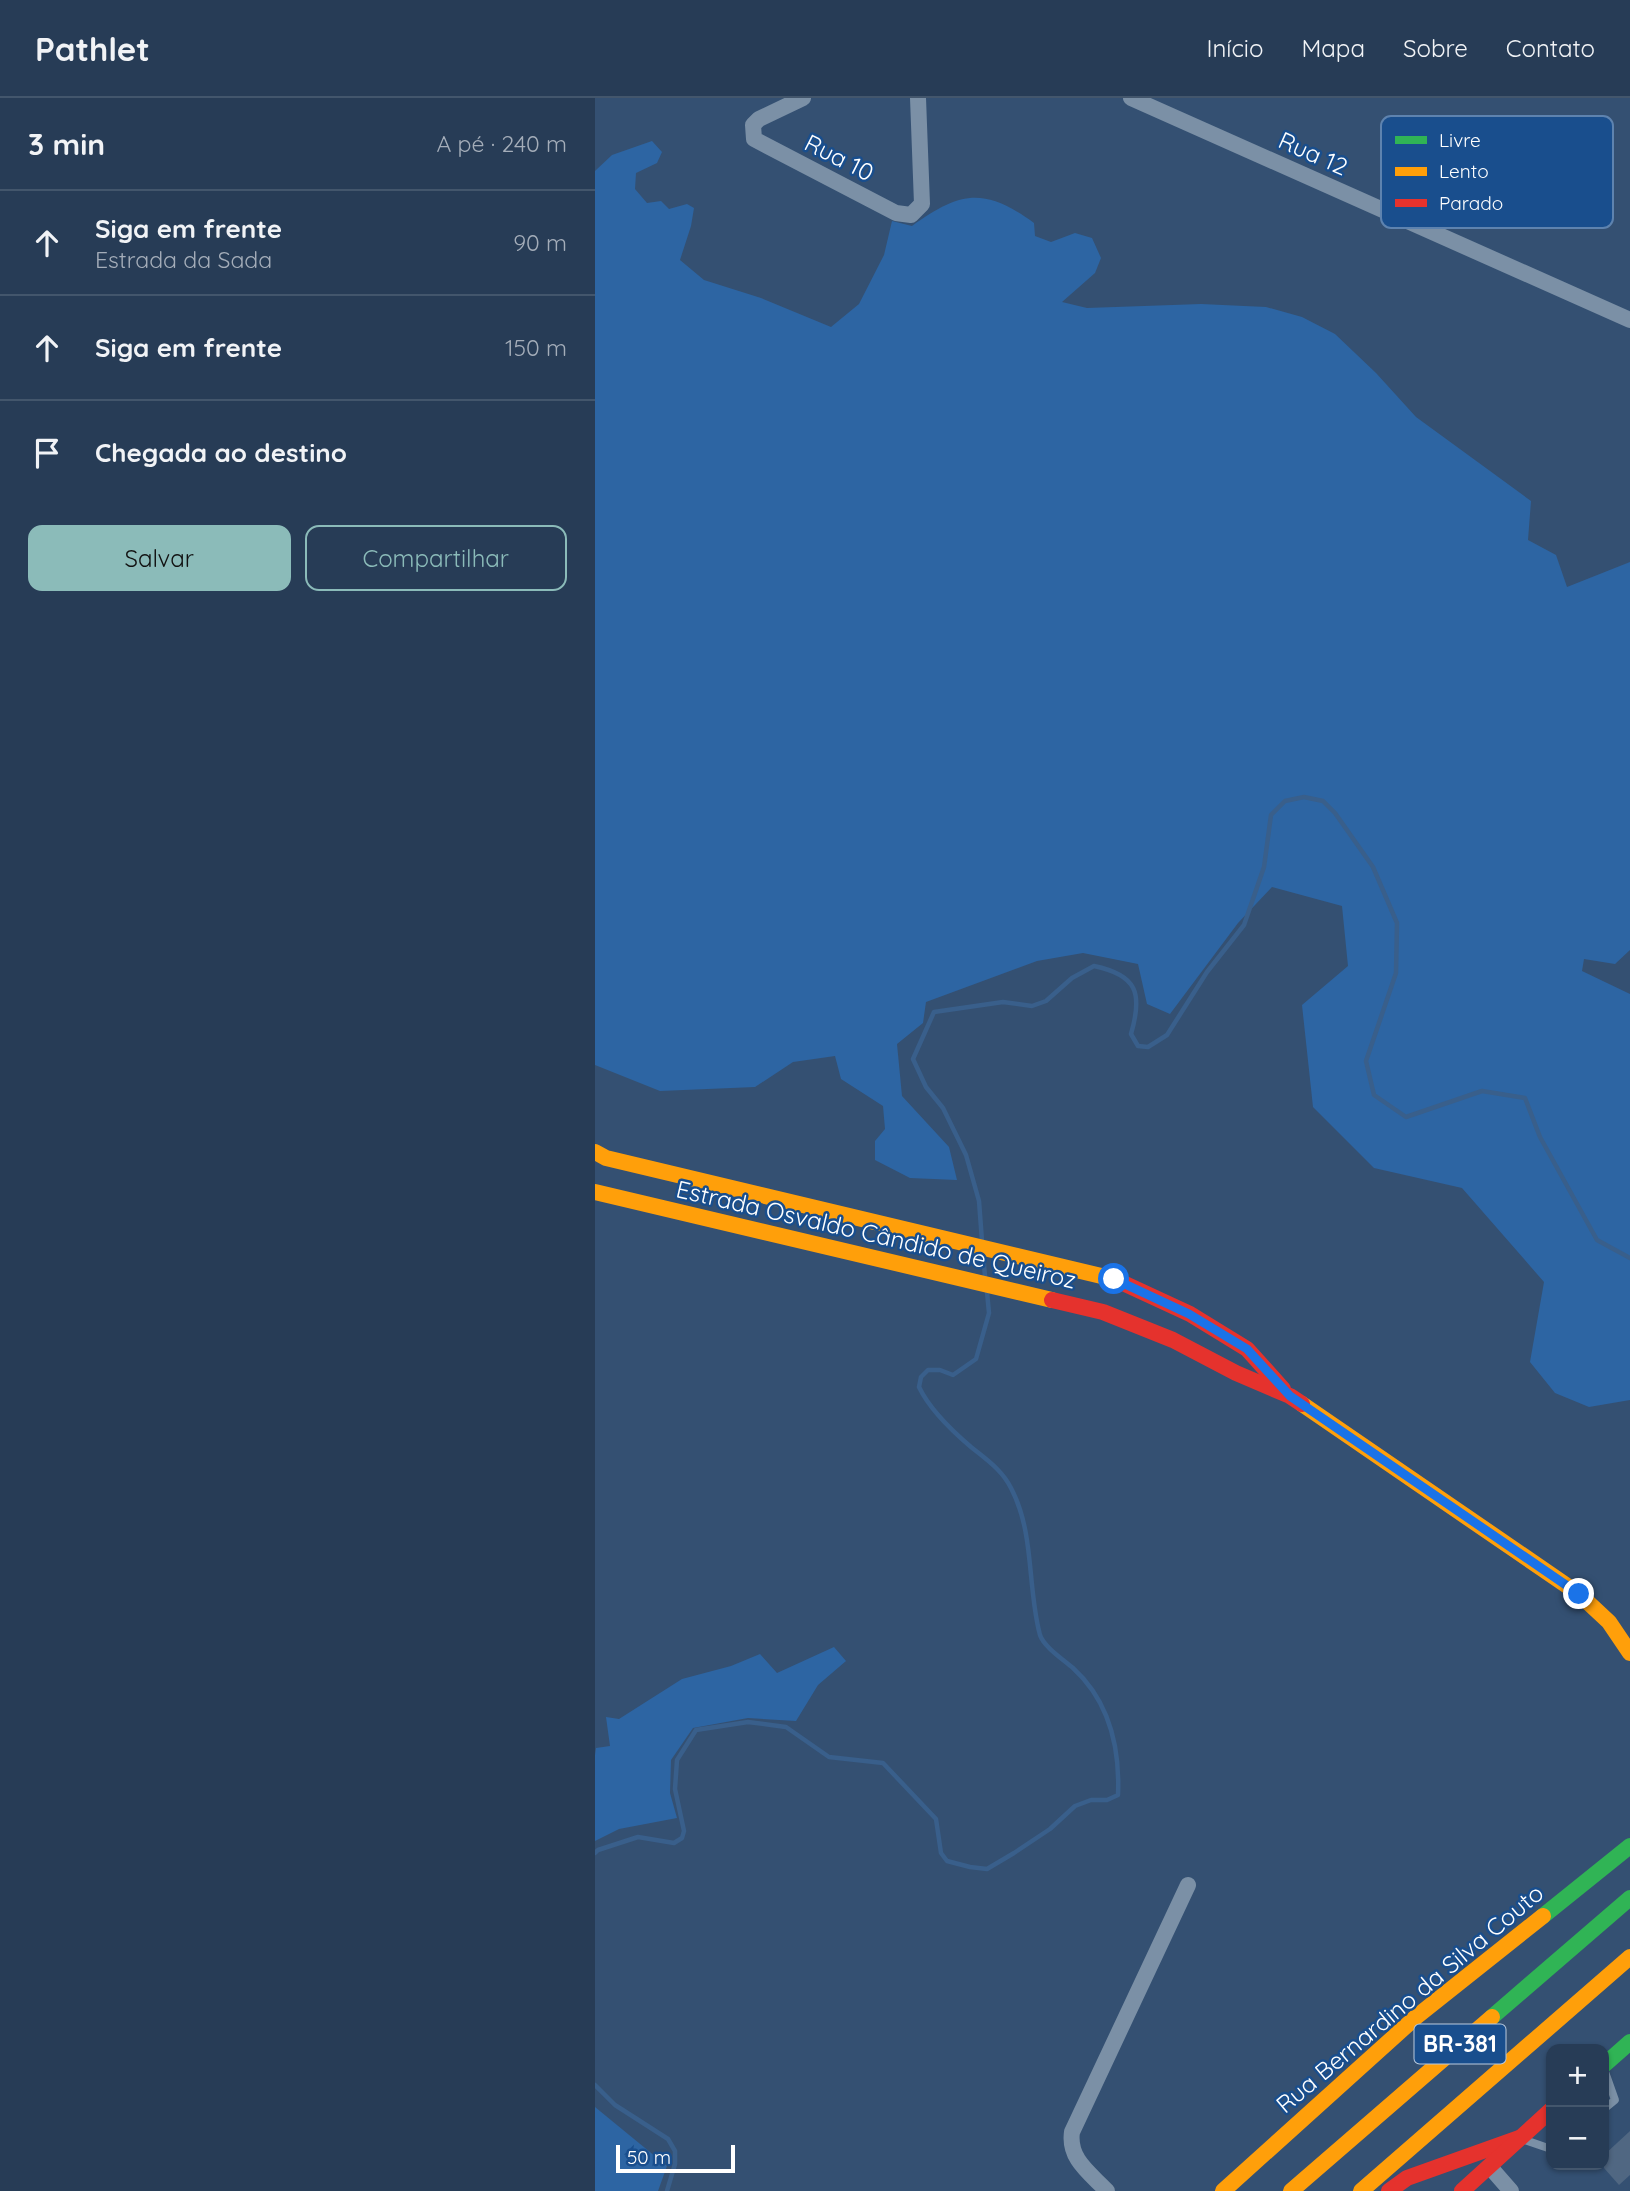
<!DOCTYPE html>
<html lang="pt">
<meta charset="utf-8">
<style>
body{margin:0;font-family:Quicksand,sans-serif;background:#2f435c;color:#f1f3f6}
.controls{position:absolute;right:21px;bottom:21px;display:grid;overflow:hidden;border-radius:14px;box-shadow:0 2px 5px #0004}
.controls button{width:63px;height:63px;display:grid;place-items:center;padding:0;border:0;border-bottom:2px solid #43566c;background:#273c56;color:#f1f3f6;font:35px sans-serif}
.scale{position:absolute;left:21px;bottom:18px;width:119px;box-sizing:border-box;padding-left:7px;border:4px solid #fff;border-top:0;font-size:19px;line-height:24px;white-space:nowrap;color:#fff;-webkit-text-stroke:5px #194e8d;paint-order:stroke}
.stop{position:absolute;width:21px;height:21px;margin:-16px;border:5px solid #1a73e8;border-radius:50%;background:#fff}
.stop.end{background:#1a73e8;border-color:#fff;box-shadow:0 2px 7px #0008}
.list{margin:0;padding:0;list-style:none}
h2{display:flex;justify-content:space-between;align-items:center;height:91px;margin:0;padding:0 28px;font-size:30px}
h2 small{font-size:23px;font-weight:400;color:#a4adb9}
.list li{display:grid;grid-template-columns:46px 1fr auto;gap:21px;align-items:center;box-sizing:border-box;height:105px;padding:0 28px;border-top:2px solid #43566c}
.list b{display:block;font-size:26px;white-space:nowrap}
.list p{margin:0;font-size:23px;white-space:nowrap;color:#a4adb9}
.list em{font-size:23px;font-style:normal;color:#a4adb9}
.actions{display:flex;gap:14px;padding:21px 28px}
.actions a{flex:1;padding:16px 0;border:2px solid #8bbbb9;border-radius:14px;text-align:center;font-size:24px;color:#8bbbb9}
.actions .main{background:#8bbbb9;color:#111}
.icon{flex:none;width:38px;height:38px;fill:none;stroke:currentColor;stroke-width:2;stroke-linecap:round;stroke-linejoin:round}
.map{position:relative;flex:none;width:1035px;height:2093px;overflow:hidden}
header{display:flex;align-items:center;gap:42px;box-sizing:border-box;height:98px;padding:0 35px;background:#273c56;border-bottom:2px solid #43566c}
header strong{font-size:33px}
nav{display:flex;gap:38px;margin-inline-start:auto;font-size:24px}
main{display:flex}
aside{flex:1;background:#273c56}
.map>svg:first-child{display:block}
</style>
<header>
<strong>Pathlet</strong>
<nav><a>Início</a><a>Mapa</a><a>Sobre</a><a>Contato</a></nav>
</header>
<main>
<aside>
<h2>3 min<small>A pé · 240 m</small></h2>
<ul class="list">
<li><svg class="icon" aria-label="ahead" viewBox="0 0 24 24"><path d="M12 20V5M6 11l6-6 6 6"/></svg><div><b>Siga em frente</b><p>Estrada da Sada</p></div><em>90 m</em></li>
<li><svg class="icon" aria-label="ahead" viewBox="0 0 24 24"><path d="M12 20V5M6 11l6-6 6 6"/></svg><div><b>Siga em frente</b></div><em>150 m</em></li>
<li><svg class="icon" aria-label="arrive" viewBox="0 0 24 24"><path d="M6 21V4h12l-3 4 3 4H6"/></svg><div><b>Chegada ao destino</b></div></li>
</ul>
<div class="actions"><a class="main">Salvar</a><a>Compartilhar</a></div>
</aside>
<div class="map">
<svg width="1035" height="2093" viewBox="0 0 1035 2093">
<rect width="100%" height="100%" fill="#345072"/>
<g fill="#2d65a3">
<path d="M57 43 67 54 62 65 41 75 40 91 52 105 66 103 74 111 92 106 99 110 96 128 85 162 109 182 166 200 236 229 264 206 289 157 297 123 317 128C366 93 389 89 439 125L440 138 456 144 480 135 497 140 506 160 500 175 467 204 492 210 606 206 671 209 707 219 740 236 781 275 821 319 936 403 933 442 961 457 972 489 1035 464V852L1020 866 989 861 987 873 1035 896V1302L994 1309 960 1295 935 1264 949 1184 867 1090 779 1070 718 1009 707 907 753 868 747 808 677 789 643 825 575 916 552 906 543 866 488 855 442 863 331 904 328 925 302 946 307 998 354 1049 362 1082 315 1080 280 1062V1043L290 1031 288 1008 246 981 240 958 198 964 160 989 65 993 0 967V73L17 57Z"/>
<polygon points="239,1549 251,1563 223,1587 201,1623 153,1620 98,1630 76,1662 75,1695 82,1720 24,1731 0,1743 0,1657 1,1650 15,1648 11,1619 24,1621 87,1581 136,1568 165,1556 182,1575"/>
<polygon points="0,2009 72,2068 63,2093 0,2093"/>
</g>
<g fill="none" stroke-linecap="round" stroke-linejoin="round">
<g stroke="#395f8b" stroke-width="4.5">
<path d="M387 1143 384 1103 371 1057 348 1010 331 989 318 961 339 914 408 904 437 908 451 903 477 880 499 868C542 877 548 895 536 936L543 948 553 949 572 937 612 874 649 827 669 769 676 717 690 703 709 699 728 703 740 715 778 769 802 825 801 875 771 963 779 997 811 1019 887 993 930 1000 945 1039 1002 1142 1035 1160"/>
<polyline points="388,1156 390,1178"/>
<path d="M0 1755 3 1752 43 1739 79 1745 87 1740 89 1733 80 1691 82 1662 101 1632 153 1624 176 1627 191 1629 234 1659 288 1665 341 1721 346 1755 352 1763 375 1769 392 1771 419 1755 455 1731 480 1708 496 1702H512L523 1697C525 1650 514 1603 478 1570 469 1562 449 1549 445 1537 432 1489 440 1436 416 1390 407 1372 392 1362 376 1349 356 1332 335 1312 324 1289L326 1279 333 1272H345L358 1277 381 1261 394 1215 392 1194"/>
<polyline points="0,1987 20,2007 73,2041 80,2053 80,2066 72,2093"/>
</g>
</g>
<polygon fill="#506782" points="1035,2033 1035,2077 1024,2087 1009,2070 1009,2057"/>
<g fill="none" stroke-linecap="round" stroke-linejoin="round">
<g stroke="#7b90a6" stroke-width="8">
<polyline points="1009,1971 1020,2002 1009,2011"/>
<polyline points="930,2042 956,2051"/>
</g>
<g stroke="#7b90a6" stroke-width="16">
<polyline points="208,0 164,21 158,27 159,41 301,115 316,117 327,106 323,0"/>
<polyline points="536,0 1035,222"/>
<polyline points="895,2069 916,2093"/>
<path d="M512 2093C495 2075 473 2061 477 2034L593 1787"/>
</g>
<g stroke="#30b455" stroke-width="16">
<polyline points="948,1818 1035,1748"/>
<polyline points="897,1919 1035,1800"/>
<polyline points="1009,1967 1035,1944"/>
</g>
<g stroke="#ff9f0a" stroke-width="16">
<polyline points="0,1054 11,1060 519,1181 528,1185"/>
<polyline points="0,1094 457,1202"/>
<polyline points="707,1306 984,1496 1014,1524 1035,1555"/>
<polyline points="628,2093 821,1919 948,1818"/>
<polyline points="696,2093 897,1919"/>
<polyline points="766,2093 1035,1859"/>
</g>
<g stroke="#e5322d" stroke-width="16">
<polyline points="528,1185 595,1216 652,1251 688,1291"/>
<polyline points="457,1202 508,1214 578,1242 641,1275 695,1298 707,1306"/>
<polyline points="794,2093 812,2080 924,2040"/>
<polyline points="867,2093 956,2012"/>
</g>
</g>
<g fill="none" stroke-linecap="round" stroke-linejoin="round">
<polyline stroke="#1a73e8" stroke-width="9" points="519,1181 594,1216 652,1251 695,1298 984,1496"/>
</g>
<g text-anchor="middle" stroke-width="5" stroke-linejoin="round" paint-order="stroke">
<rect fill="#194e8d" stroke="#bacadd" stroke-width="2" x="819.5" y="1926.5" width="91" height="39" rx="5"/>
<g font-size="23" font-weight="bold" fill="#fff">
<text x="865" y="1954">BR-381</text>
</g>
<g font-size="24" fill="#fff" stroke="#194e8d">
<text transform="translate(718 56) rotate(24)" y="8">Rua 12</text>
<text transform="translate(244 60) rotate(27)" y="8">Rua 10</text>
<text transform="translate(281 1137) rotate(13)" y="8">Estrada Osvaldo Cândido de Queiroz</text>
<text transform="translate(815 1901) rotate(-40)" y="8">Rua Bernardino da Silva Couto</text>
</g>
</g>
<rect x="786" y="18" width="232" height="112" rx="10" fill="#194e8d" stroke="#5e83af" stroke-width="2"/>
<rect x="800" y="38" width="32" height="8" fill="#30b455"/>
<rect x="800" y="69" width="32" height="9" fill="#ff9f0a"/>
<rect x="800" y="101" width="32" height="8" fill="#e5322d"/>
<g font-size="19" fill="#fff">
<text x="844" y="49">Livre</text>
<text x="844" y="80">Lento</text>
<text x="844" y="112">Parado</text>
</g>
</svg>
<div class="controls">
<button>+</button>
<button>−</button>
</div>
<div class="scale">50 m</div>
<div class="stop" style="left:519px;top:1181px"></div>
<div class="stop end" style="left:984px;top:1496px"></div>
</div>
</main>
